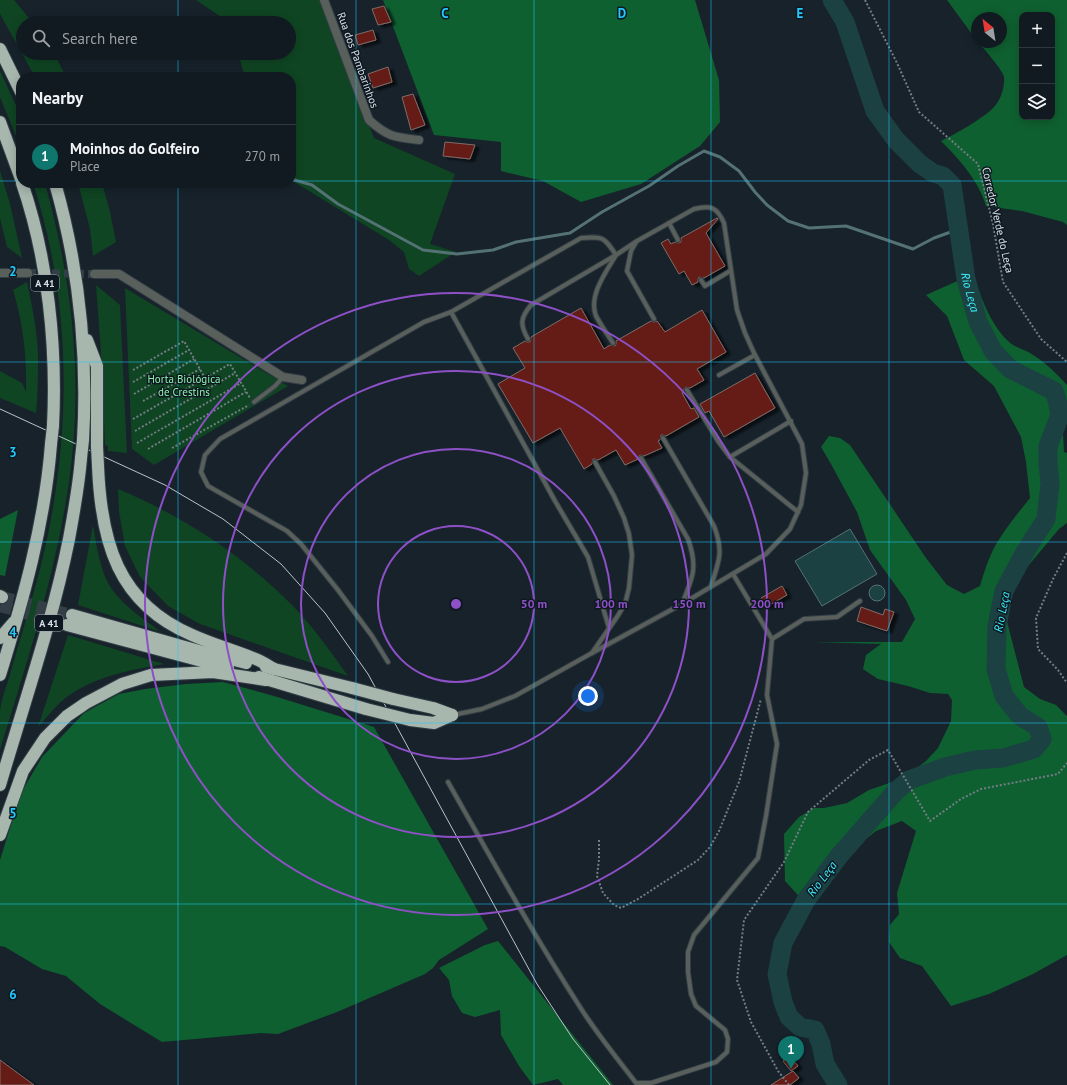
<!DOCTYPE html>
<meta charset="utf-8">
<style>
body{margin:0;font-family:"PT Sans",sans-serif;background:#1a2329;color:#f1f3f6}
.controls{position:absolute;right:12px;top:12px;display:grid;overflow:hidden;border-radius:8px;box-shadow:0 2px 10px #0003}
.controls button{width:36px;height:36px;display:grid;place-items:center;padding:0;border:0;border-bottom:1px solid #30383e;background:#111a20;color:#f1f3f6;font:20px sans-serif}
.compass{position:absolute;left:971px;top:12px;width:36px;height:36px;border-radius:50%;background:#111a20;box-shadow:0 2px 10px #0003;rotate:330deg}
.you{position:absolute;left:588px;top:696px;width:14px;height:14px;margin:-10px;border:3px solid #fff;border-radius:50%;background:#1a73e8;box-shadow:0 0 0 6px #1a73e833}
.badge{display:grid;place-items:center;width:26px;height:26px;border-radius:50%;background:#0f766e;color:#fff;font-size:13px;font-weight:700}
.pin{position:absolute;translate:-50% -33px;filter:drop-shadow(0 1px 2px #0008)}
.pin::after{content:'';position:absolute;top:21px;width:14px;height:12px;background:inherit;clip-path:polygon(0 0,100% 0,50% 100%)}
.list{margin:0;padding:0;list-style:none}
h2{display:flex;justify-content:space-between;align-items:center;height:52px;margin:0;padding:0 16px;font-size:17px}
h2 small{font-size:13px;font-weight:400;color:#9ca1a5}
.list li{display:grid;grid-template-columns:26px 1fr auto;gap:12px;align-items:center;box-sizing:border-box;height:64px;padding:0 16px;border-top:1px solid #30383e}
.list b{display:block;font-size:15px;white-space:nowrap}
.list p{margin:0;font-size:13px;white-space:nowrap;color:#9ca1a5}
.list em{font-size:13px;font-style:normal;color:#9ca1a5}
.icon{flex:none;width:22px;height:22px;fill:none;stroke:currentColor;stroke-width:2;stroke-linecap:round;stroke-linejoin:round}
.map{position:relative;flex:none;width:1067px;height:1085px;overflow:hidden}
.search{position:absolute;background:#111a20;box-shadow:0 2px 10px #0003;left:16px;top:16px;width:280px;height:44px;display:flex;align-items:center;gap:10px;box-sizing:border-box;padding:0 14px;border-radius:22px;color:#9ca1a5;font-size:15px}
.panel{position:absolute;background:#111a20;box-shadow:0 2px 10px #0003;left:16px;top:72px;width:280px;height:116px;border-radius:16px}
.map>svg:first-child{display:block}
</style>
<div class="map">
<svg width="1067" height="1085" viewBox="0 0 1067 1085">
<defs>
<filter id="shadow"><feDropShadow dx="4.5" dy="2.5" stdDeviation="1" flood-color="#0009"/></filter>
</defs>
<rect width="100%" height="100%" fill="#17222b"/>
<g fill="#0f4523">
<polygon points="0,0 14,0 33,23 23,23 23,53 54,53 66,77 35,77 0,14"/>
<polygon points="196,0 320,0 374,138 455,174 430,244 456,252 419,276 409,269 404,252 389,240 291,180 291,77 245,77 238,53 289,53 289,23 230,23"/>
<polygon points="0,71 21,116 21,148 0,97"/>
<polygon points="0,171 10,204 22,258 7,247 0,218"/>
<path d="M33 183H45C72 281 84 380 69 482 56 573 27 662 0 750 0 737 0 724 0 711 1 699 9 680 12 667 22 633 32 600 41 565 72 440 73 306 33 183Z"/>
<polygon points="78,183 102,183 110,212 116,242 93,256 90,229"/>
<path d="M27 282C32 306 37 329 38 353 38 373 38 393 36 413L0 398V371L22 383 26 392C27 357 23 323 13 290Z"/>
<polygon points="96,285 120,305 127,453 108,451 108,446 105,445 101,353"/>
<polygon points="125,288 288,386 154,465 132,449"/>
<path d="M118 489C183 516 244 556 294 607 314 628 331 652 348 676L200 624 168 606 140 577 125 546 119 512Z"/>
<path d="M93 525C96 543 99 562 106 579 117 602 141 617 161 632L78 605Z"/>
<path d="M68 635 164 664C131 670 96 676 68 696 57 704 47 717 38 727Z"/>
</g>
<g fill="#0f6030" fill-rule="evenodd">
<polygon points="383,0 695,0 719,80 720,122 700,146 641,184 581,202 543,181 501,171 501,142 434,135"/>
<path d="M947 0H1067V225L1063 222 1022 211 986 206C979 181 959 159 941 141 957 133 977 122 991 110 1000 103 1005 88 1004 77 1003 70 983 48 978 42H1001V18H977V41ZM1022 15H1052V117H1022Z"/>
<path d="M973 274C982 299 989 322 1008 341 1014 347 1023 349 1030 353 1044 361 1056 373 1067 385V422L1063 434 1064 452 1067 453V523L1059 529 1023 572 1010 593 1004 610 1024 687 1040 699 1056 705 1067 716V955L1033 974 989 994 951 1006 922 966 900 958 889 942 890 925 899 914 897 893 916 831 902 821 876 831 845 856 822 892 808 906 785 881 784 834 799 817 814 808H824L847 803 869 790 904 778 926 761 938 748 951 721 952 700 948 694 930 693 908 686 878 679 863 669 866 655 881 644 812 642H902L915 619 906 600 870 550 857 512 831 464 821 447 829 436 840 438 850 445 926 558 947 585 964 594 980 586C984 573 988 559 995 546 1005 529 1018 513 1030 498L1026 462 1021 437 994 386 964 360 947 316 926 295Z"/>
<polygon points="18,510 5,576 0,575 0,519"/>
<polygon points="223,682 274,696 374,727 488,929 439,960 433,968 425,974 337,1012 278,1034 261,1033 162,1042 100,1004 66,976 42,969 5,947 0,946 0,860 21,793 42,757 84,713 119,694 145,689 186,684"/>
<polygon points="498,941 613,1085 563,1085 558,1079 533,1085 519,1066 501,1035 500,1010 475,1017 462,1013 452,996 449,980 439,968 485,945"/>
</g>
<g fill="#1b4143" stroke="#547174">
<polygon points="850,529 877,574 822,606 795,561"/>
<circle cx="877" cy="593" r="8"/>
</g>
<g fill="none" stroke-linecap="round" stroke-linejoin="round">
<polyline stroke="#547174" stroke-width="3" points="291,179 312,185 338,204 423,250 457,254 493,250 516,242 570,233 602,212 649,186 678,166 704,151 720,157 739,171 755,192 767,205 788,221 809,228 846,226 913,249 934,238 959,229"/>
<path stroke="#1b4143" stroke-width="19" id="s1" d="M832 0 845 22 875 111 896 140 920 164 933 173 943 176 952 185 966 279 978 322 993 351 1010 369 1054 391 1057 400 1060 415 1048 446V463L1050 484 1046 519 1025 552 1004 591 997 626 996 669 1004 696 1020 716 1038 727 1042 739 1034 749 1003 758 975 760 945 767 909 780 896 791 839 856 806 900 783 943 777 974 783 1002 789 1017 800 1027 815 1030 821 1044 825 1064 838 1085"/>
</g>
<g fill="#651b14" stroke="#7e6c69" filter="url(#shadow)">
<polygon points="384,6 391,22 378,25 372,9"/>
<polygon points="373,30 376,40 358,45 355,35"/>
<polygon points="388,67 392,82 373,88 368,74"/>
<polygon points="413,94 425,125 411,130 402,97"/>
<polygon points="445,142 475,145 470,159 443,156"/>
<polygon points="717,218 718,219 706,233 725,266 704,278 699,277 698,279 698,282 692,285 684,271 679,274 661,243 668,239 671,244 675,242 679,243 681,242 681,238"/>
<polygon points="581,308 604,349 610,345 615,346 616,344 616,341 651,321 654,322 657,321 665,332 702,310 726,352 697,369 704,380 690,388 686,387 684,389 684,391 682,393 691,409 694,408 699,417 666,436 663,435 661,435 660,440 658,441 662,448 644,456 640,455 638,457 638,459 625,465 616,450 598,460 595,459 593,459 592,464 584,469 560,428 533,443 498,384 525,368 513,348 525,341 527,342 530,342 531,337"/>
<polygon points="755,373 775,408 724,437 709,411 705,413 700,404"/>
<polygon points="782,586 787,595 766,607 761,598"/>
<polygon points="861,607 883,615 885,609 894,612 887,631 857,621"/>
<polygon points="790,1056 798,1066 791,1071 783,1061"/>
<polygon points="0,1060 34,1085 0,1085"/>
<polygon points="793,1071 799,1078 790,1085 771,1085"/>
</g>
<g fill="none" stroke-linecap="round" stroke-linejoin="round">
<polyline stroke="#343e47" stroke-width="8" stroke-dasharray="8 4" stroke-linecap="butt" points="28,273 94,274"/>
<g stroke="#343e47" stroke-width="12" stroke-dasharray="12 6" stroke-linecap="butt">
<polyline points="2,597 72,615"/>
<polyline points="0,606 67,625"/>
</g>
<defs>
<g id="lane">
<polyline points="669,223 678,240"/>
<polyline points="636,242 631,251 627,271 654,319"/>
<polyline points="701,280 705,286 730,271"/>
<polyline points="451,312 555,501 588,557 609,628"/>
<path d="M528 339C520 325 520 318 531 305L616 255 637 241 694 209C711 205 717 207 724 223L737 310 745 333 754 353 802 444 806 473 801 505 790 529 766 554 682 604 592 653"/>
<polyline points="719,375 755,355"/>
<polyline points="687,390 718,441 730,457 798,512"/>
<polyline points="254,402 275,386 283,377"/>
<path d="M663 438 714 526C724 552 719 561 711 586"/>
<polyline points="730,457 791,421"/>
<path d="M641 458 688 539C698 567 693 577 682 604"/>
<polyline points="772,639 804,619 837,617 860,601"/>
<path d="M388 662 372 636 338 590 301 544 287 531 208 486 201 472 205 455 220 439 424 322 451 312 581 238C603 236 604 237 616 255 606 272 588 296 596 316 601 325 607 334 613 343"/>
<polyline points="453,715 482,709 515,696 592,653 617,617 625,604 629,588 632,555 629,534 624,518 614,496 595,462"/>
<path d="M448 782C491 858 533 934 580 1007 597 1034 617 1058 636 1083H651L716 1062 727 1052 728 1039 725 1030 696 1006 691 994 688 972V952L694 935 758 858 766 816 777 744 767 695 772 639 733 574"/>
</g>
<g id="street">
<path d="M324 0 369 120C388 137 394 137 419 140"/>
<polyline points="0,273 28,273"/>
<polyline points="94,274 119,274 283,377 302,380"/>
</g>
<g id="highway">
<polyline points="0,49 21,92"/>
<polyline points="0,122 21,179"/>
<path d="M22 183C48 259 57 346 53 426"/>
<path d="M55 183C79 267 88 353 83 440"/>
<polyline points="87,340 97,366 97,447"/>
<path d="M98 466C101 541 117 603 192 635 212 644 233 650 253 658 260 660 267 665 274 669"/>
<polyline points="0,596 2,597"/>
<polyline points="72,615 199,651 246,663"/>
<polyline points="67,625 228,668"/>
<polyline points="0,638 14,622"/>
<polyline points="266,667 352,688"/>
<path d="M0 675C23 600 45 523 51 444"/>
<polyline points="259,677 366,709"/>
<polyline points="393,699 433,708 452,715"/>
<polyline points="410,720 434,723 452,715"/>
<path d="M0 785C24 703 52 623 69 539 74 512 79 485 81 458"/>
<polyline points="0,835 23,771 45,738 67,716 86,703 122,684 151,675 213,672 266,680"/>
</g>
</defs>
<use href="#lane" stroke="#323d45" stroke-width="6"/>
<use href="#street" stroke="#323d45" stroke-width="10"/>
<use href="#highway" stroke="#323d45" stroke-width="14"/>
<g stroke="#747d85" stroke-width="2" stroke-dasharray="2 2" stroke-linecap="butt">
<polyline points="865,0 897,63 919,112 978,164 993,224 1003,282 1041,339 1067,362"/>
<polyline points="133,370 184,341 205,378"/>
<polyline points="133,382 189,350"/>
<polyline points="134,394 194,359"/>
<polyline points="143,401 200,369"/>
<polyline points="133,419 230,364 250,398"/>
<polyline points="135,431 235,373"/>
<polyline points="137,443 241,383"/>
<polyline points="172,448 249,405"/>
<polyline points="148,449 246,392"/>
<polyline points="1067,553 1053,579 1036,618 1038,649 1058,670 1067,683"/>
<polyline points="599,840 599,859 597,876 603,893 614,905 621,908 638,899 698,860 710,847 719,831 739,782 761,699"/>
<polyline points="789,1085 778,1071 751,1022 737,980 744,920 784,862 808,812 869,760 888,750 930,821 961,799 981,789 1058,774 1067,763"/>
</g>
<use href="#lane" stroke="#595f5b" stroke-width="4"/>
<use href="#street" stroke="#595f5b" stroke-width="8"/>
<use href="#highway" stroke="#a7b7ad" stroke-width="12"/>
<polyline stroke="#bbc3ca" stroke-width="1" points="0,409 165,485 223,519 281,564 325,613 368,674 537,984 573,1039 610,1085"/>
<defs>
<g id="highway-bridge">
<polyline points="51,444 53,426"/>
<polyline points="97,447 98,466"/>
<polyline points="81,458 83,440"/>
<polyline points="352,688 393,699"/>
<polyline points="366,709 410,720"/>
</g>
</defs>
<use href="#highway-bridge" stroke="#323d45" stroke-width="14" stroke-linecap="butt"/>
<use href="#highway-bridge" stroke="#a7b7ad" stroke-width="12"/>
</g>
<path fill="none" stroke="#22c9fd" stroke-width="1" stroke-opacity="0.55" d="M178 0V23M356 0V1085M534 0V1085M711 0V1085M889 0V1085M178 53V77M0 181H21M291 181H1067M178 183V1085M0 362H1067M0 542H1067M0 723H1067M0 904H1067"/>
<g fill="none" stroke="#8e50c7" stroke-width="2">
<circle cx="456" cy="604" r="78"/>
<circle cx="456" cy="604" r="155"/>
<circle cx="456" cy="604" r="233"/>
<circle cx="456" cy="604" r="311"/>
</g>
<g text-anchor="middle" stroke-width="3" stroke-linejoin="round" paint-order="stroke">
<g fill="#0e1821" stroke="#9ca4ac" stroke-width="1">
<rect x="31" y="275" width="28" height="16" rx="3"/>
<rect x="35" y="615" width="28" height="16" rx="3"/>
</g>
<g font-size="10" font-weight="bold" fill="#d9e0e7">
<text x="45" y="287">A 41</text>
<text x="49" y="627">A 41</text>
</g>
<g font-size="11" fill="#d9e0e7" stroke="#0e1821">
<text transform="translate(358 60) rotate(70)" y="4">Rua dos Pambarinhos</text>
<text transform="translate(998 220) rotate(77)" y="4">Corredor Verde do Leça</text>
</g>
<g font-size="11" fill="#8df0a9" stroke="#0e1821">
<text x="184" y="383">Horta Biológica<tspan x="184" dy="13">de Crestins</tspan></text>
</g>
<g font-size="12" font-style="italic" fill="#3deefa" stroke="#0e1821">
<text dy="4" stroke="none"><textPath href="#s1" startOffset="337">Rio Leça</textPath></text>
<text transform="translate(1002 612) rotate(-79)" y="4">Rio Leça</text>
<text transform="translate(822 879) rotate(-53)" y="4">Rio Leça</text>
</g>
</g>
<g font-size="13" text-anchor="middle" font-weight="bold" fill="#22c9fd" stroke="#0e1821" stroke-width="3" stroke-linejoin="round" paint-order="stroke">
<text x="445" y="18">C</text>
<text x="622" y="18">D</text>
<text x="800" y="18">E</text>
<text x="13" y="276">2</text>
<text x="13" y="457">3</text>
<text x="13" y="637">4</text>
<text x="13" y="818">5</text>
<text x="13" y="999">6</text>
</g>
<circle cx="456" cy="604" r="6" fill="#8e50c7" stroke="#0e1821" stroke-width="2"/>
<g font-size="12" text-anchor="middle" font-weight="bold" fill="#8e50c7" stroke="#0e1821" stroke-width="3" stroke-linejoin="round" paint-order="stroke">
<text x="534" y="608">50 m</text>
<text x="611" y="608">100 m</text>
<text x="689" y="608">150 m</text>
<text x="767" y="608">200 m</text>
</g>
</svg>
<div class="controls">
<button>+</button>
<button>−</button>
<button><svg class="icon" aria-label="layers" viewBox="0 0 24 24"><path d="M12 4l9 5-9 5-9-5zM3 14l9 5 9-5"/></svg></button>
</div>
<svg class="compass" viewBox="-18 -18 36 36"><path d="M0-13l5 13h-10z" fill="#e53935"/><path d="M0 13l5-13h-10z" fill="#9ca1a5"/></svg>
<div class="you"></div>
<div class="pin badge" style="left:791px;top:1069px">1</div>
<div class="search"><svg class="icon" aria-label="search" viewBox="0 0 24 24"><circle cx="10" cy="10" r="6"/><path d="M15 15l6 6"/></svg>Search here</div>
<section class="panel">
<h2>Nearby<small></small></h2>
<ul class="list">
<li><span class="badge">1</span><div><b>Moinhos do Golfeiro</b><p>Place</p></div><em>270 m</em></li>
</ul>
</section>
</div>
